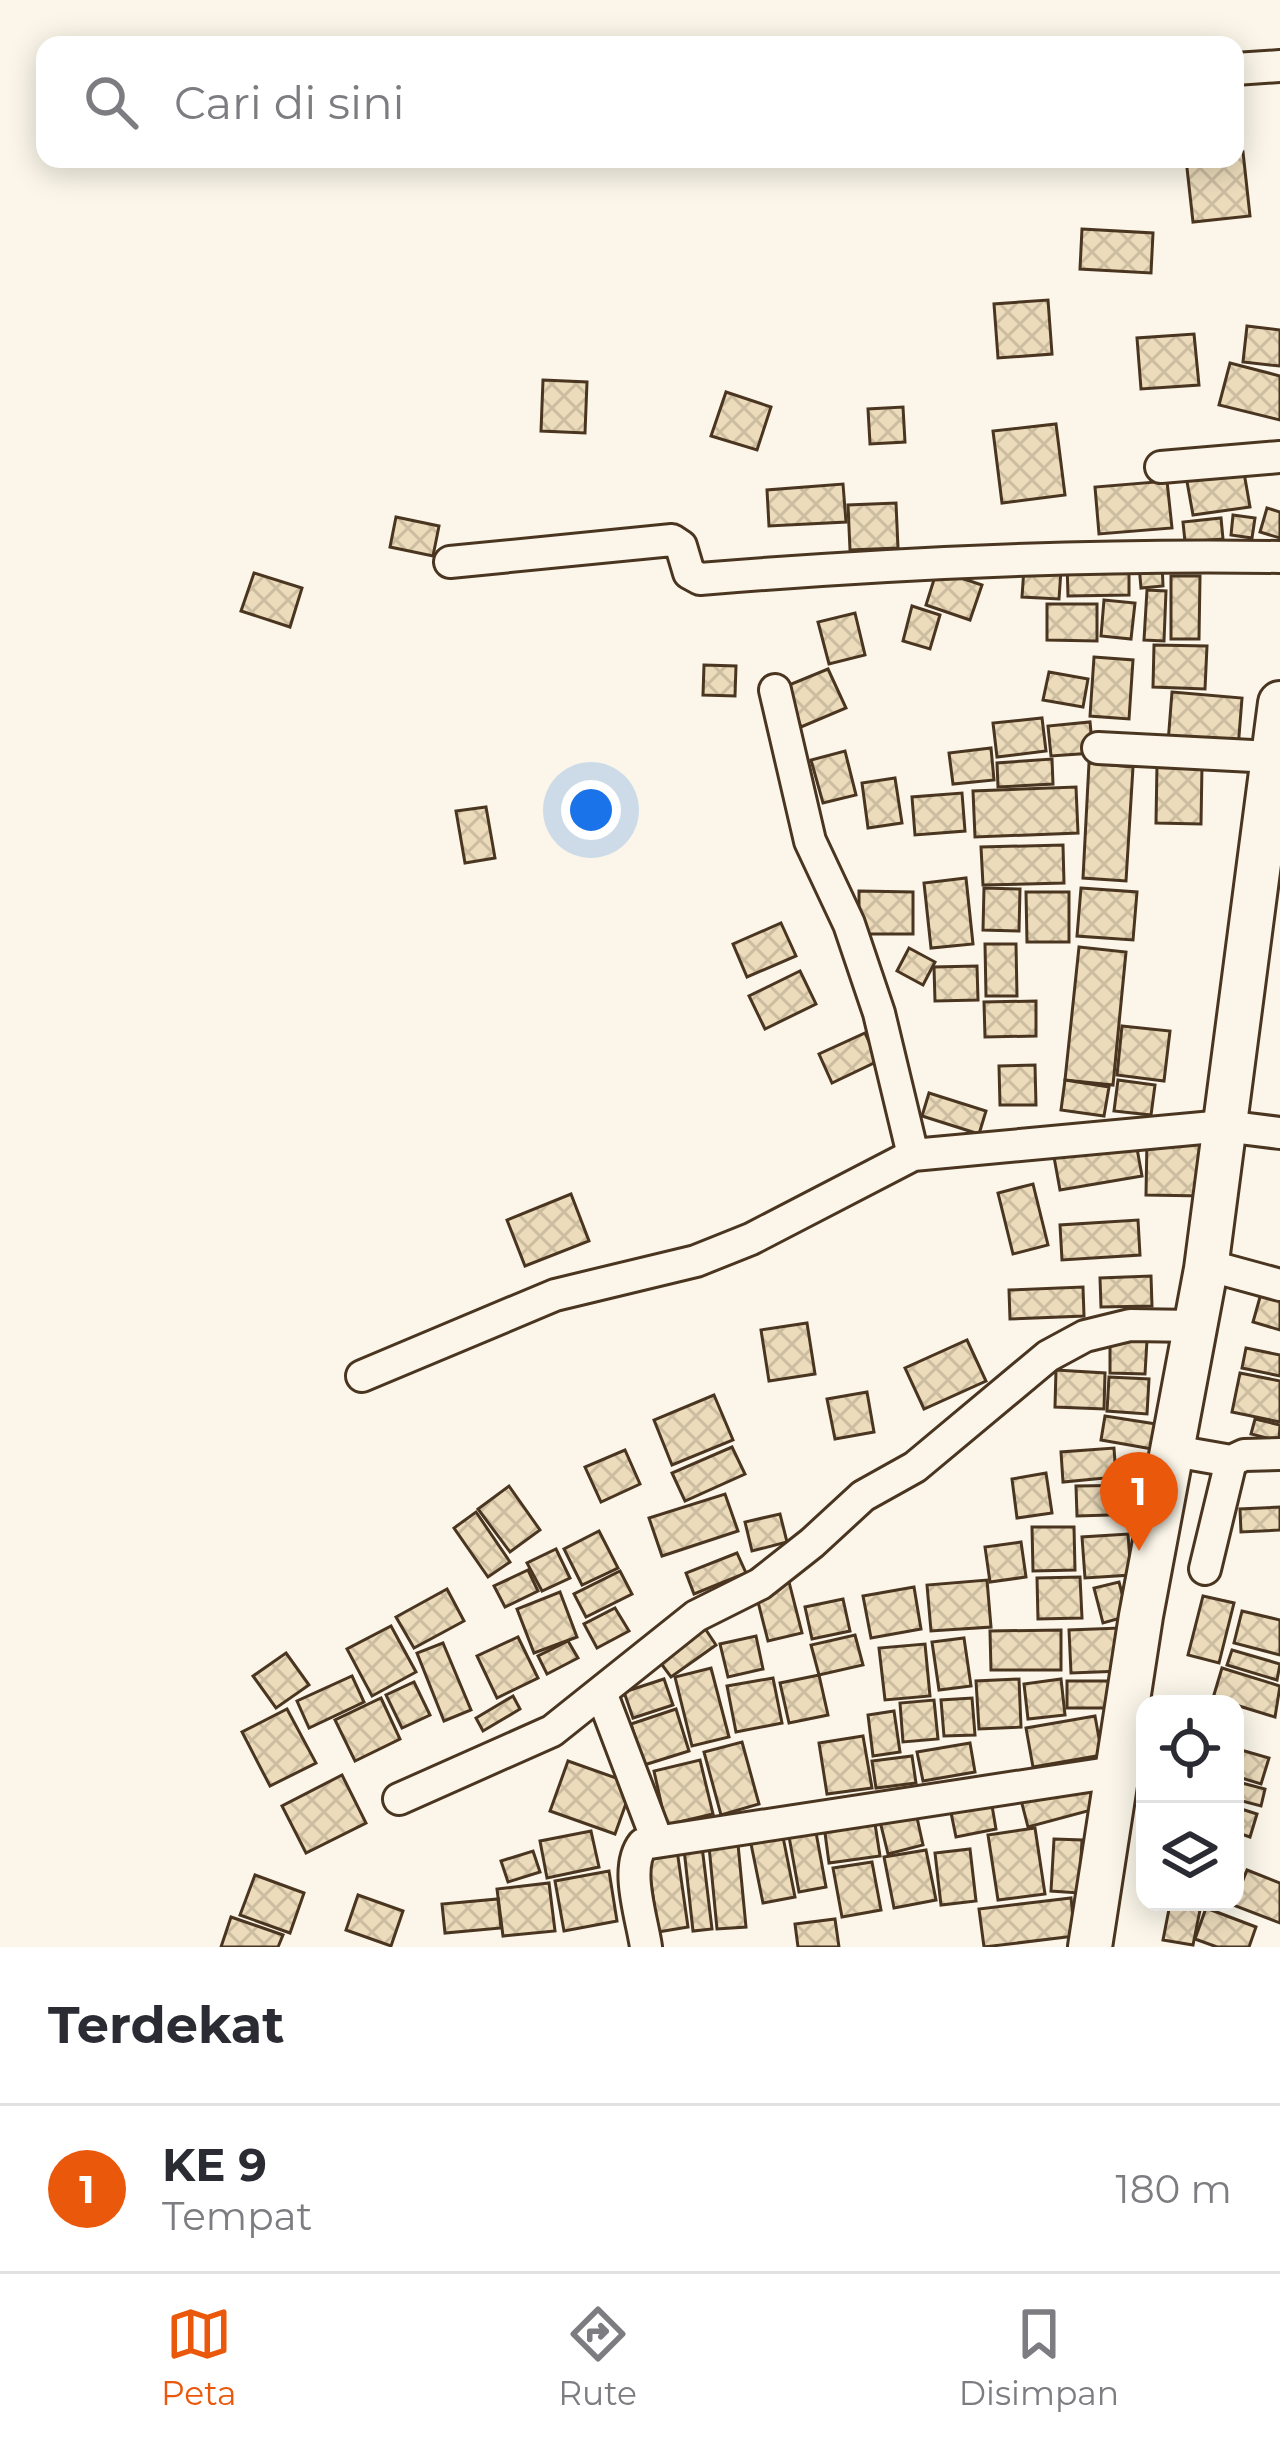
<!DOCTYPE html>
<html lang="id">
<style>
body{margin:0;font-family:Montserrat,sans-serif;background:#f2f2f3;color:#2b2b33}
.controls{position:absolute;right:36px;bottom:36px;display:grid;overflow:hidden;border-radius:24px;box-shadow:0 6px 30px #0003}
.controls button{width:108px;height:108px;display:grid;place-items:center;padding:0;border:0;border-bottom:3px solid #e1e1e2;background:#fff;color:#2b2b33;font:60px sans-serif}
.you{position:absolute;left:591px;top:810px;width:42px;height:42px;margin:-30px;border:9px solid #fff;border-radius:50%;background:#1a73e8;box-shadow:0 0 0 18px #1a73e833}
.badge{display:grid;place-items:center;width:78px;height:78px;border-radius:50%;background:#ea580c;color:#fff;font-size:39px;font-weight:700}
.pin{position:absolute;translate:-50% -99px;filter:drop-shadow(0 3px 6px #0008)}
.pin::after{content:'';position:absolute;top:63px;width:42px;height:36px;background:inherit;clip-path:polygon(0 0,100% 0,50% 100%)}
.list{margin:0;padding:0;list-style:none}
h2{display:flex;justify-content:space-between;align-items:center;height:156px;margin:0;padding:0 48px;font-size:51px}
h2 small{font-size:39px;font-weight:400;color:#7c7c81}
.list li{display:grid;grid-template-columns:78px 1fr auto;gap:36px;align-items:center;box-sizing:border-box;height:168px;padding:0 48px;border-top:3px solid #e1e1e2}
.list b{display:block;font-size:45px;white-space:nowrap}
.list p{margin:0;font-size:39px;white-space:nowrap;color:#7c7c81}
.list em{font-size:39px;font-style:normal;color:#7c7c81}
.icon{flex:none;width:66px;height:66px;fill:none;stroke:currentColor;stroke-width:2;stroke-linecap:round;stroke-linejoin:round}
.map{position:relative;flex:none;width:1280px;height:1947px;overflow:hidden}
.search{position:absolute;background:#fff;box-shadow:0 6px 30px #0003;left:36px;right:36px;top:36px;height:132px;display:flex;align-items:center;gap:30px;box-sizing:border-box;padding:0 42px;border-radius:24px;color:#7c7c81;font-size:45px}
.sheet{height:324px;background:#fff}
nav{display:flex;justify-content:space-around;align-items:center;box-sizing:border-box;height:168px;border-top:3px solid #e1e1e2;background:#fff;font-size:33px;color:#7c7c81}
nav a{display:grid;justify-items:center;gap:6px}
nav .on{color:#ea580c}
.map>svg:first-child{display:block}
</style>
<div class="map">
<svg width="1280" height="1947" viewBox="0 0 1280 1947">
<defs>
<pattern id="building-cross-hatch" width="8" height="8" patternUnits="userSpaceOnUse" patternTransform="scale(3)"><rect width="8" height="8" fill="#ecdcbc"/><path d="M0 0l8 8M0 8l8-8" fill="none" stroke="#ccbda1"/></pattern>
</defs>
<rect width="100%" height="100%" fill="#fbf6e9"/>
<g fill="url(#building-cross-hatch)" stroke="#4a3520" stroke-width="3">
<polygon points="1243,152 1250,216 1193,222 1186,159 1235,159 1235,153"/>
<polygon points="1082,229 1153,233 1151,273 1080,269"/>
<polygon points="1048,300 1052,354 998,358 994,304"/>
<polygon points="1247,326 1280,330 1280,366 1243,362"/>
<polygon points="1194,334 1199,385 1141,389 1137,338"/>
<polygon points="1230,363 1280,376 1280,420 1219,405"/>
<polygon points="543,380 587,382 585,433 541,431"/>
<polygon points="726,392 771,407 757,450 711,436"/>
<polygon points="903,407 905,442 870,444 868,409"/>
<polygon points="1056,424 1065,495 1002,503 993,431"/>
<polygon points="1243,467 1250,507 1193,515 1186,476"/>
<polygon points="1167,481 1172,528 1099,534 1095,487"/>
<polygon points="843,484 846,522 769,526 767,490"/>
<polygon points="896,503 898,548 850,550 848,505"/>
<polygon points="1267,508 1280,512 1280,538 1260,532"/>
<polygon points="1233,515 1255,518 1252,538 1231,535"/>
<polygon points="396,517 439,526 433,556 390,547"/>
<polygon points="1221,518 1223,539 1185,542 1183,522"/>
<polygon points="1129,561 1129,595 1068,596 1067,563"/>
<polygon points="1162,563 1163,586 1141,588 1139,565"/>
<polygon points="1024,568 1061,570 1059,599 1022,597"/>
<polygon points="937,570 982,585 970,620 926,605"/>
<polygon points="254,573 302,588 290,627 241,611"/>
<polygon points="1171,576 1200,576 1199,639 1171,639"/>
<polygon points="1147,590 1166,591 1164,641 1144,640"/>
<polygon points="1104,600 1135,603 1131,639 1101,636"/>
<polygon points="1047,604 1097,604 1097,641 1047,640"/>
<polygon points="912,606 940,615 930,649 903,641"/>
<polygon points="855,613 865,655 829,664 818,622"/>
<polygon points="1154,645 1207,646 1205,689 1153,687"/>
<polygon points="1094,657 1133,660 1129,719 1090,716"/>
<polygon points="704,665 736,666 735,696 703,695"/>
<polygon points="828,669 846,708 801,727 784,687"/>
<polygon points="1049,672 1088,679 1083,707 1043,700"/>
<polygon points="1172,692 1242,698 1238,749 1168,743"/>
<polygon points="1042,718 1046,751 997,757 993,723"/>
<polygon points="1090,722 1093,753 1051,756 1048,726"/>
<polygon points="991,748 994,780 953,784 949,753"/>
<polygon points="845,751 856,795 823,803 811,760"/>
<polygon points="1052,759 1053,784 998,787 997,763"/>
<polygon points="1089,763 1133,767 1126,881 1083,878"/>
<polygon points="1157,764 1202,765 1201,824 1156,823"/>
<polygon points="895,778 902,823 868,828 862,783"/>
<polygon points="1076,787 1078,833 975,837 973,791"/>
<polygon points="962,793 965,831 915,835 912,797"/>
<polygon points="486,807 495,858 465,863 456,811"/>
<polygon points="1063,845 1064,883 983,885 981,847"/>
<polygon points="966,878 973,944 931,948 924,883"/>
<polygon points="984,888 1020,889 1019,931 983,930"/>
<polygon points="1081,888 1137,892 1133,940 1077,936"/>
<polygon points="859,891 913,892 913,934 859,934"/>
<polygon points="1026,892 1069,892 1069,942 1027,942"/>
<polygon points="781,923 796,956 747,977 733,944"/>
<polygon points="985,944 1016,944 1017,996 986,996"/>
<polygon points="1079,947 1126,952 1113,1085 1065,1080"/>
<polygon points="909,948 935,962 923,985 897,971"/>
<polygon points="977,966 978,1000 935,1001 934,967"/>
<polygon points="800,971 816,1004 765,1029 749,996"/>
<polygon points="1036,1001 1036,1036 985,1037 984,1002"/>
<polygon points="1122,1026 1170,1031 1164,1081 1117,1075"/>
<polygon points="865,1033 878,1061 832,1083 819,1054"/>
<polygon points="1035,1065 1036,1105 1000,1105 999,1066"/>
<polygon points="1065,1080 1109,1087 1104,1116 1061,1110"/>
<polygon points="1118,1080 1155,1085 1151,1115 1114,1111"/>
<polygon points="929,1093 986,1111 979,1134 922,1116"/>
<polygon points="1147,1139 1205,1140 1204,1196 1146,1195"/>
<polygon points="1136,1143 1142,1176 1060,1190 1054,1157"/>
<polygon points="1033,1184 1048,1245 1013,1254 998,1193"/>
<polygon points="571,1194 589,1241 525,1266 507,1220"/>
<polygon points="1138,1220 1140,1255 1062,1260 1060,1225"/>
<polygon points="1151,1276 1152,1306 1101,1307 1100,1278"/>
<polygon points="1083,1287 1084,1316 1010,1319 1009,1290"/>
<polygon points="1262,1290 1280,1296 1280,1330 1253,1322"/>
<polygon points="807,1323 815,1374 769,1381 761,1330"/>
<polygon points="1110,1338 1147,1340 1145,1374 1110,1373"/>
<polygon points="967,1340 986,1381 924,1409 905,1368"/>
<polygon points="1246,1348 1280,1355 1280,1376 1242,1368"/>
<polygon points="1056,1370 1105,1373 1104,1409 1055,1407"/>
<polygon points="1240,1373 1280,1381 1280,1422 1232,1412"/>
<polygon points="1109,1377 1149,1379 1147,1414 1107,1411"/>
<polygon points="867,1392 874,1432 835,1439 827,1399"/>
<polygon points="714,1395 733,1440 672,1465 654,1420"/>
<polygon points="1105,1416 1156,1424 1152,1449 1101,1440"/>
<polygon points="1255,1419 1280,1425 1279,1441 1251,1434"/>
<polygon points="732,1447 745,1474 685,1501 672,1473"/>
<polygon points="1114,1448 1116,1477 1063,1482 1061,1452"/>
<polygon points="625,1450 640,1484 601,1502 585,1467"/>
<polygon points="1046,1473 1052,1513 1017,1518 1012,1479"/>
<polygon points="1143,1485 1143,1514 1077,1516 1076,1486"/>
<polygon points="509,1486 540,1530 510,1552 478,1509"/>
<polygon points="725,1494 738,1531 662,1556 649,1518"/>
<polygon points="1280,1507 1280,1530 1241,1532 1240,1509"/>
<polygon points="476,1512 510,1562 488,1577 454,1528"/>
<polygon points="780,1514 787,1542 752,1551 745,1522"/>
<polygon points="1032,1527 1074,1527 1075,1570 1033,1571"/>
<polygon points="599,1531 618,1568 582,1585 564,1549"/>
<polygon points="1128,1534 1131,1575 1085,1578 1082,1537"/>
<polygon points="1021,1542 1026,1577 990,1582 985,1547"/>
<polygon points="556,1549 570,1578 542,1591 527,1563"/>
<polygon points="737,1553 746,1573 694,1594 686,1573"/>
<polygon points="528,1570 538,1591 505,1607 494,1586"/>
<polygon points="620,1571 632,1594 586,1617 574,1594"/>
<polygon points="1080,1577 1082,1618 1038,1619 1037,1578"/>
<polygon points="987,1580 991,1627 931,1631 927,1585"/>
<polygon points="789,1582 802,1633 768,1641 755,1590"/>
<polygon points="1119,1582 1128,1616 1103,1623 1094,1588"/>
<polygon points="914,1587 921,1629 871,1638 863,1596"/>
<polygon points="447,1589 464,1621 414,1648 396,1617"/>
<polygon points="560,1592 577,1637 534,1653 517,1609"/>
<polygon points="1203,1596 1234,1603 1219,1663 1188,1655"/>
<polygon points="843,1599 850,1631 812,1639 805,1607"/>
<polygon points="615,1608 629,1631 597,1648 584,1624"/>
<polygon points="1242,1611 1280,1620 1280,1655 1234,1643"/>
<polygon points="700,1621 716,1645 671,1677 654,1654"/>
<polygon points="391,1626 416,1672 372,1696 347,1649"/>
<polygon points="1120,1628 1122,1671 1071,1673 1069,1630"/>
<polygon points="1061,1630 1061,1670 991,1670 990,1631"/>
<polygon points="855,1635 863,1665 819,1675 811,1645"/>
<polygon points="756,1636 763,1669 728,1677 720,1644"/>
<polygon points="518,1637 538,1678 497,1698 477,1656"/>
<polygon points="964,1638 971,1686 939,1690 932,1642"/>
<polygon points="568,1641 578,1658 547,1674 538,1656"/>
<polygon points="443,1643 471,1710 444,1721 417,1653"/>
<polygon points="925,1644 930,1696 885,1700 879,1648"/>
<polygon points="1232,1650 1280,1664 1277,1680 1227,1665"/>
<polygon points="286,1653 309,1685 276,1708 253,1676"/>
<polygon points="711,1668 729,1737 692,1746 675,1677"/>
<polygon points="1222,1668 1280,1686 1275,1717 1213,1698"/>
<polygon points="819,1675 828,1715 789,1723 780,1683"/>
<polygon points="352,1676 364,1702 309,1728 297,1701"/>
<polygon points="773,1678 782,1723 736,1732 727,1686"/>
<polygon points="664,1679 673,1705 633,1718 624,1692"/>
<polygon points="1019,1679 1021,1727 979,1729 976,1681"/>
<polygon points="1061,1679 1065,1715 1028,1719 1024,1684"/>
<polygon points="1067,1681 1111,1681 1112,1708 1067,1708"/>
<polygon points="414,1682 430,1715 402,1728 386,1695"/>
<polygon points="513,1696 520,1709 483,1731 476,1718"/>
<polygon points="381,1698 400,1739 355,1761 335,1720"/>
<polygon points="972,1698 975,1735 944,1736 941,1700"/>
<polygon points="934,1700 938,1739 903,1742 900,1703"/>
<polygon points="287,1709 316,1763 270,1786 242,1732"/>
<polygon points="676,1709 689,1751 644,1765 631,1724"/>
<polygon points="894,1711 900,1752 873,1756 868,1715"/>
<polygon points="1095,1716 1102,1755 1033,1767 1026,1728"/>
<polygon points="863,1736 872,1788 827,1794 819,1743"/>
<polygon points="742,1742 759,1804 721,1815 704,1752"/>
<polygon points="970,1743 975,1772 923,1781 917,1752"/>
<polygon points="1241,1750 1269,1758 1261,1784 1235,1776"/>
<polygon points="912,1756 916,1783 876,1788 872,1761"/>
<polygon points="700,1760 713,1814 666,1825 654,1771"/>
<polygon points="568,1761 633,1784 615,1834 550,1811"/>
<polygon points="342,1775 366,1823 306,1853 282,1806"/>
<polygon points="1087,1778 1095,1809 1028,1827 1020,1796"/>
<polygon points="1242,1783 1265,1789 1261,1806 1238,1800"/>
<polygon points="990,1794 996,1829 956,1837 949,1803"/>
<polygon points="914,1804 923,1845 888,1854 878,1813"/>
<polygon points="1235,1807 1257,1814 1250,1837 1235,1832"/>
<polygon points="873,1811 880,1856 829,1863 823,1818"/>
<polygon points="781,1827 795,1897 763,1903 749,1834"/>
<polygon points="815,1827 826,1887 799,1892 788,1831"/>
<polygon points="1035,1828 1045,1894 998,1900 988,1835"/>
<polygon points="591,1831 599,1867 547,1878 540,1841"/>
<polygon points="737,1834 746,1927 717,1929 708,1836"/>
<polygon points="701,1838 712,1929 693,1931 683,1840"/>
<polygon points="1054,1839 1082,1840 1079,1893 1051,1891"/>
<polygon points="676,1843 688,1927 658,1932 646,1847"/>
<polygon points="970,1849 976,1901 941,1905 935,1853"/>
<polygon points="926,1850 936,1900 894,1908 884,1857"/>
<polygon points="533,1851 540,1872 508,1882 501,1861"/>
<polygon points="872,1862 881,1910 842,1917 833,1868"/>
<polygon points="1247,1870 1280,1883 1280,1923 1233,1905"/>
<polygon points="609,1871 617,1921 564,1931 555,1881"/>
<polygon points="255,1875 304,1893 290,1933 240,1915"/>
<polygon points="549,1883 555,1931 503,1936 497,1889"/>
<polygon points="358,1895 403,1911 391,1946 346,1930"/>
<polygon points="1071,1898 1075,1936 984,1947 979,1909"/>
<polygon points="498,1899 501,1928 445,1933 442,1904"/>
<polygon points="1170,1904 1200,1910 1193,1945 1163,1940"/>
<polygon points="1206,1908 1256,1927 1249,1947 1217,1947 1195,1939"/>
<polygon points="231,1917 283,1935 278,1947 221,1947"/>
<polygon points="835,1919 839,1947 798,1947 795,1924"/>
</g>
<g fill="none" stroke-linecap="round" stroke-linejoin="round">
<defs>
<g id="street">
<polyline points="1235,69 1280,66"/>
<polyline points="1161,467 1280,457"/>
<path d="M450 562 672 540 681 546 689 573 700 579C894 563 1086 554 1280 557"/>
<polyline points="775,690 810,841 849,924 879,1013 913,1155"/>
<polyline points="1098,748 1273,757"/>
<polyline points="1206,1269 1225,1270 1280,1285"/>
<polyline points="362,1376 555,1295 696,1261 751,1239 913,1155 1224,1126 1280,1133"/>
<polyline points="1174,1451 1231,1461 1244,1455 1280,1454"/>
<polyline points="1205,1569 1231,1461"/>
<polyline points="602,1695 657,1840"/>
<polyline points="399,1799 552,1731 696,1616 760,1584 812,1543 863,1496 915,1467 1048,1356 1085,1336 1130,1325 1195,1326"/>
<path d="M646 1947C642 1918 624 1868 643 1844L1115 1772"/>
</g>
<polyline id="secondary" points="1090,1947 1141,1616 1206,1269 1280,703"/>
</defs>
<use href="#street" stroke="#4a3520" stroke-width="36"/>
<use href="#secondary" stroke="#4a3520" stroke-width="48"/>
<use href="#street" stroke="#fbf6e9" stroke-width="30"/>
<use href="#secondary" stroke="#fbf6e9" stroke-width="42"/>
</g>
</svg>
<div class="controls">
<button><svg class="icon" aria-label="locate" viewBox="0 0 24 24"><circle cx="12" cy="12" r="6"/><path d="M12 2v4M12 18v4M2 12h4M18 12h4"/></svg></button>
<button><svg class="icon" aria-label="layers" viewBox="0 0 24 24"><path d="M12 4l9 5-9 5-9-5zM3 14l9 5 9-5"/></svg></button>
</div>
<div class="you"></div>
<div class="pin badge" style="left:1139px;top:1551px">1</div>
<div class="search"><svg class="icon" aria-label="search" viewBox="0 0 24 24"><circle cx="10" cy="10" r="6"/><path d="M15 15l6 6"/></svg>Cari di sini</div>
</div>
<section class="sheet">
<h2>Terdekat<small></small></h2>
<ul class="list">
<li><span class="badge">1</span><div><b>KE 9</b><p>Tempat</p></div><em>180 m</em></li>
</ul>
</section>
<nav>
<a class="on"><svg class="icon" aria-label="map" viewBox="0 0 24 24"><path d="M3 6l6-2 6 2 6-2v14l-6 2-6-2-6 2zM9 4v14M15 6v14"/></svg>Peta</a>
<a><svg class="icon" aria-label="directions" viewBox="0 0 24 24"><path d="M12 3l9 9-9 9-9-9zM9 14v-3h6M13 9l2 2-2 2"/></svg>Rute</a>
<a><svg class="icon" aria-label="saved" viewBox="0 0 24 24"><path d="M7 4h10v16l-5-4-5 4z"/></svg>Disimpan</a>
</nav>
